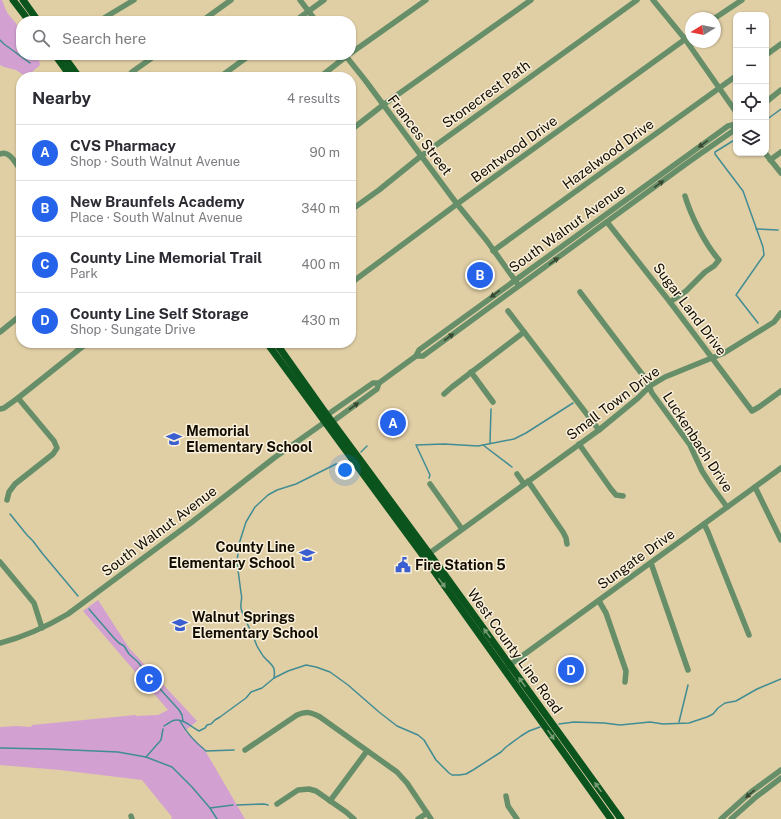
<!DOCTYPE html>
<meta charset="utf-8">
<style>
body{margin:0;font-family:"Public Sans",sans-serif;background:#f2f2f3;color:#2b2b33}
.controls{position:absolute;right:12px;top:12px;display:grid;overflow:hidden;border-radius:8px;box-shadow:0 1px 3px #0004}
.controls button{width:36px;height:36px;display:grid;place-items:center;padding:0;border:0;border-bottom:1px solid #e1e1e2;background:#fff;color:#2b2b33;font:20px sans-serif}
.compass{position:absolute;left:685px;top:12px;width:36px;height:36px;border-radius:50%;background:#fff;box-shadow:0 1px 3px #0004;rotate:260deg}
.you{position:absolute;left:345px;top:470px;width:14px;height:14px;margin:-10px;border:3px solid #fff;border-radius:50%;background:#1a73e8;box-shadow:0 0 0 6px #1a73e833}
.badge{display:grid;place-items:center;width:26px;height:26px;border-radius:50%;background:#2563eb;color:#fff;font-size:13px;font-weight:700}
.pin{position:absolute;translate:-50% -50%;border:2px solid #fff;box-shadow:0 1px 4px #0006}
.list{margin:0;padding:0;list-style:none}
h2{display:flex;justify-content:space-between;align-items:center;height:52px;margin:0;padding:0 16px;font-size:17px}
h2 small{font-size:13px;font-weight:400;color:#7c7c81}
.list li{display:grid;grid-template-columns:26px 1fr auto;gap:12px;align-items:center;box-sizing:border-box;height:56px;padding:0 16px;border-top:1px solid #e1e1e2}
.list b{display:block;font-size:15px;white-space:nowrap}
.list p{margin:0;font-size:13px;white-space:nowrap;color:#7c7c81}
.list em{font-size:13px;font-style:normal;color:#7c7c81}
.icon{flex:none;width:22px;height:22px;fill:none;stroke:currentColor;stroke-width:2;stroke-linecap:round;stroke-linejoin:round}
.map{position:relative;flex:none;width:781px;height:819px;overflow:hidden}
.search{position:absolute;background:#fff;box-shadow:0 1px 3px #0004;left:16px;top:16px;width:340px;height:44px;display:flex;align-items:center;gap:10px;box-sizing:border-box;padding:0 14px;border-radius:16px;color:#7c7c81;font-size:15px}
.panel{position:absolute;background:#fff;box-shadow:0 1px 3px #0004;left:16px;top:72px;width:340px;height:276px;border-radius:16px}
.map>svg:first-child{display:block}
</style>
<div class="map">
<svg width="781" height="819" viewBox="0 0 781 819">
<rect width="100%" height="100%" fill="#e0cea5"/>
<g fill="#d2a1d1">
<path d="M0 0H2C4 4 5 9 7 12 14 23 18 20 19 36L21 37V55H38L40 65 32 72 25 76 16 70 4 67 0 65Z"/>
<polygon points="98,600 129,648 197,721 185,731 197,742 203,747 245,819 171,819 172,817 142,780 60,770 0,765 0,727 17,726 31,727 32,725 136,715 136,716 158,715 168,710 83,611"/>
</g>
<g fill="none" stroke-linecap="round" stroke-linejoin="round">
<g stroke="#418d93" stroke-width="1.5">
<polyline points="0,40 4,44 30,63"/>
<polyline points="766,120 781,109"/>
<polyline points="736,139 715,152 715,154 743,191 763,247 764,255 736,295 737,296 758,323"/>
<polyline points="756,229 778,230"/>
<polyline points="490,443 491,409"/>
<polyline points="483,445 512,467"/>
<polyline points="361,452 367,446"/>
<polyline points="429,478 430,475 416,445 444,444 478,446 514,439 526,433 573,403"/>
<polyline points="10,514 27,535 33,541 42,553 78,596"/>
<polyline points="89,609 114,638 119,643 124,646 129,654 138,662 150,678 159,686 161,690 179,710 182,715 183,721"/>
<path d="M274 678C276 665 271 665 264 657 263 656 258 648 257 646 255 641 253 636 251 632 248 624 243 617 241 608 240 603 243 598 241 593L237 562 239 544 246 522 255 507 268 495 277 490 296 484 336 464H345L347 462"/>
<path d="M180 721C186 732 196 743 206 751L234 750"/>
<polyline points="679,722 688,685"/>
<polyline points="559,724 574,722 604,723 620,725 650,722 663,724 689,723 707,717 713,714 718,708 725,703 736,701 757,689 781,679"/>
<path d="M164 726C167 724 169 723 172 721 182 717 191 727 199 731L205 728 207 725 211 724 215 720 220 717 246 698 251 692 262 688 274 678 288 671 306 665 316 667 330 672 348 685 379 712 397 726 418 735 424 740 436 760 449 773 452 775H459L466 774 473 770 501 752 506 747 521 736 529 731 540 727"/>
<polyline points="0,748 49,749 118,752 146,757 172,767 192,787 210,808 217,819"/>
<polyline points="146,757 161,740 163,729"/>
<polyline points="237,805 264,804 268,805"/>
<polyline points="210,808 233,805"/>
</g>
<g stroke="#668f69" stroke-width="5.5">
<polyline points="300,0 316,21"/>
<polyline points="653,0 685,39 736,112"/>
<polyline points="715,18 742,0"/>
<polyline points="99,21 134,0"/>
<polyline points="202,21 231,0"/>
<polyline points="295,21 324,0"/>
<polyline points="351,53 426,0"/>
<polyline points="345,55 365,80 457,204 487,241 517,283"/>
<polyline points="766,55 781,44"/>
<polyline points="128,77 132,72 156,55"/>
<polyline points="220,77 250,55"/>
<polyline points="320,77 348,55"/>
<polyline points="766,102 781,90"/>
<polyline points="351,130 383,105 531,0"/>
<polyline points="765,153 781,173"/>
<path d="M0 154C10 150 16 164 21 171"/>
<polyline points="770,160 781,152"/>
<polyline points="351,210 379,190 421,156 637,0"/>
<polyline points="607,222 670,302 752,411 759,407 781,391"/>
<polyline points="493,251 736,76"/>
<polyline points="351,283 457,204 691,35"/>
<polyline points="580,292 645,378 652,393 690,445 702,471 711,485 727,507"/>
<path d="M670 302 686 291 705 272 714 266 719 260C705 244 691 216 685 196"/>
<polyline points="508,311 599,430"/>
<polyline points="0,332 21,315"/>
<polyline points="416,356 423,356 690,161 733,131 736,125"/>
<polyline points="471,372 493,402"/>
<polyline points="444,394 452,387 524,332"/>
<polyline points="0,409 4,408 18,398 87,343"/>
<polyline points="329,422 332,422 377,389 379,383"/>
<polyline points="579,444 611,489 616,495 623,496"/>
<polyline points="517,474 524,484"/>
<polyline points="528,481 563,532 566,538 567,544"/>
<polyline points="430,484 462,529"/>
<polyline points="755,487 781,540"/>
<polyline points="7,500 9,492 15,484 53,454 57,448 54,441 18,398"/>
<polyline points="704,524 708,532 749,635"/>
<polyline points="427,555 599,430 638,398 650,386 665,377 724,353 774,322 781,313"/>
<polyline points="0,562 34,603 42,628"/>
<polyline points="651,563 688,670"/>
<polyline points="599,601 606,613 626,671 625,682"/>
<path d="M0 643C24 637 46 627 68 614L192 522 274 458 325 422 327 415 373 383H379L416 356 419 350 728 126 736 124"/>
<polyline points="507,667 781,468"/>
<path d="M245 750 297 715C306 711 311 712 320 717L397 772 407 783 431 819"/>
<polyline points="506,796 508,806 517,819"/>
<polyline points="330,801 367,751"/>
<polyline points="277,804 298,790 309,789 316,791 346,812 354,819"/>
<polyline points="131,816 132,819"/>
<polyline points="418,819 427,813"/>
<polyline points="721,819 751,792 781,770"/>
<polyline points="731,819 756,797 781,778"/>
</g>
<g stroke="#0b541d" stroke-width="7">
<polyline points="13,0 29,21"/>
<polyline points="23,0 38,21"/>
<polyline points="55,55 71,77"/>
<polyline points="63,55 79,77"/>
<polyline points="267,343 424,557 611,819"/>
<polyline points="276,343 327,415 437,564 621,819"/>
</g>
</g>
<defs><path id="oneway-solid" d="M-6-.8H1V-3.2L6.5 0L1 3.2V.8H-6Z"/></defs>
<g fill="#384730">
<use href="#oneway-solid" transform="translate(703 144) rotate(144)"/>
<use href="#oneway-solid" transform="translate(659 184) rotate(-36)"/>
<use href="#oneway-solid" transform="translate(554 261) rotate(-36)"/>
<use href="#oneway-solid" transform="translate(495 294) rotate(144)"/>
<use href="#oneway-solid" transform="translate(449 337) rotate(-36)"/>
<use href="#oneway-solid" transform="translate(354 406) rotate(-36)"/>
<use href="#oneway-solid" transform="translate(750 794) rotate(140)"/>
</g>
<g fill="#769a72">
<use href="#oneway-solid" transform="translate(442 583) rotate(54)"/>
<use href="#oneway-solid" transform="translate(487 633) rotate(-126)"/>
<use href="#oneway-solid" transform="translate(522 682) rotate(-125)"/>
<use href="#oneway-solid" transform="translate(551 735) rotate(55)"/>
<use href="#oneway-solid" transform="translate(598 787) rotate(-126)"/>
</g>
<defs>
<symbol id="school-bare" viewBox="-9 -9 18 18"><path d="M0-5L7-2L0 1L-7-2ZM-4 1L0 2.5L4 1V4Q0 6-4 4Z" fill="#3b5fd1" stroke="#f9f0db" stroke-width="2.5" paint-order="stroke"/></symbol>
<symbol id="civic-bare" viewBox="-9 -9 18 18"><path d="M-.6-6.5H3V-4.5H.6V-3L4-1V1h2V6H-6V1h2V-1L-.6-3ZM-1.2 2.5V6h2.4V2.5Z" fill="#3b5fd1" stroke="#f9f0db" stroke-width="2.5" paint-order="stroke"/></symbol>
</defs>
<g fill-rule="evenodd">
<use href="#school-bare" x="163" y="428" width="22" height="22"/>
<use href="#school-bare" x="296" y="544" width="22" height="22"/>
<use href="#civic-bare" x="392" y="554" width="22" height="22"/>
<use href="#school-bare" x="169" y="614" width="22" height="22"/>
</g>
<g text-anchor="middle" stroke-width="3" stroke-linejoin="round" paint-order="stroke">
<g font-size="14" fill="#130c01" stroke="#f9f0db">
<text transform="translate(486 94) rotate(-36)" y="5">Stonecrest Path</text>
<text transform="translate(420 135) rotate(53)" y="5">Frances Street</text>
<text transform="translate(514 149) rotate(-36)" y="5">Bentwood Drive</text>
<text transform="translate(608 154) rotate(-36)" y="5">Hazelwood Drive</text>
<text transform="translate(567 228) rotate(-36)" y="5">South Walnut Avenue</text>
<text transform="translate(690 309) rotate(53)" y="5">Sugar Land Drive</text>
<text transform="translate(613 403) rotate(-37)" y="5">Small Town Drive</text>
<text transform="translate(698 442) rotate(57)" y="5">Luckenbach Drive</text>
<text transform="translate(159 531) rotate(-37)" y="5">South Walnut Avenue</text>
<text transform="translate(636 559) rotate(-36)" y="5">Sungate Drive</text>
<text transform="translate(515 651) rotate(54)" y="5">West County Line Road</text>
</g>
<g font-size="14" font-weight="bold" fill="#130c01" stroke="#f9f0db" text-anchor="start">
<text x="186" y="436">Memorial<tspan x="186" dy="16">Elementary School</tspan></text>
<text x="295" y="552" text-anchor="end">County Line<tspan x="295" dy="16">Elementary School</tspan></text>
<text x="415" y="570">Fire Station 5</text>
<text x="192" y="622">Walnut Springs<tspan x="192" dy="16">Elementary School</tspan></text>
</g>
</g>
</svg>
<div class="controls">
<button>+</button>
<button>−</button>
<button><svg class="icon" aria-label="locate" viewBox="0 0 24 24"><circle cx="12" cy="12" r="6"/><path d="M12 2v4M12 18v4M2 12h4M18 12h4"/></svg></button>
<button><svg class="icon" aria-label="layers" viewBox="0 0 24 24"><path d="M12 4l9 5-9 5-9-5zM3 14l9 5 9-5"/></svg></button>
</div>
<svg class="compass" viewBox="-18 -18 36 36"><path d="M0-13l5 13h-10z" fill="#e53935"/><path d="M0 13l5-13h-10z" fill="#7c7c81"/></svg>
<div class="you"></div>
<div class="pin badge" style="left:393px;top:423px">A</div>
<div class="pin badge" style="left:480px;top:275px">B</div>
<div class="pin badge" style="left:149px;top:679px">C</div>
<div class="pin badge" style="left:571px;top:670px">D</div>
<div class="search"><svg class="icon" aria-label="search" viewBox="0 0 24 24"><circle cx="10" cy="10" r="6"/><path d="M15 15l6 6"/></svg>Search here</div>
<section class="panel">
<h2>Nearby<small>4 results</small></h2>
<ul class="list">
<li><span class="badge">A</span><div><b>CVS Pharmacy</b><p>Shop · South Walnut Avenue</p></div><em>90 m</em></li>
<li><span class="badge">B</span><div><b>New Braunfels Academy</b><p>Place · South Walnut Avenue</p></div><em>340 m</em></li>
<li><span class="badge">C</span><div><b>County Line Memorial Trail</b><p>Park</p></div><em>400 m</em></li>
<li><span class="badge">D</span><div><b>County Line Self Storage</b><p>Shop · Sungate Drive</p></div><em>430 m</em></li>
</ul>
</section>
</div>
